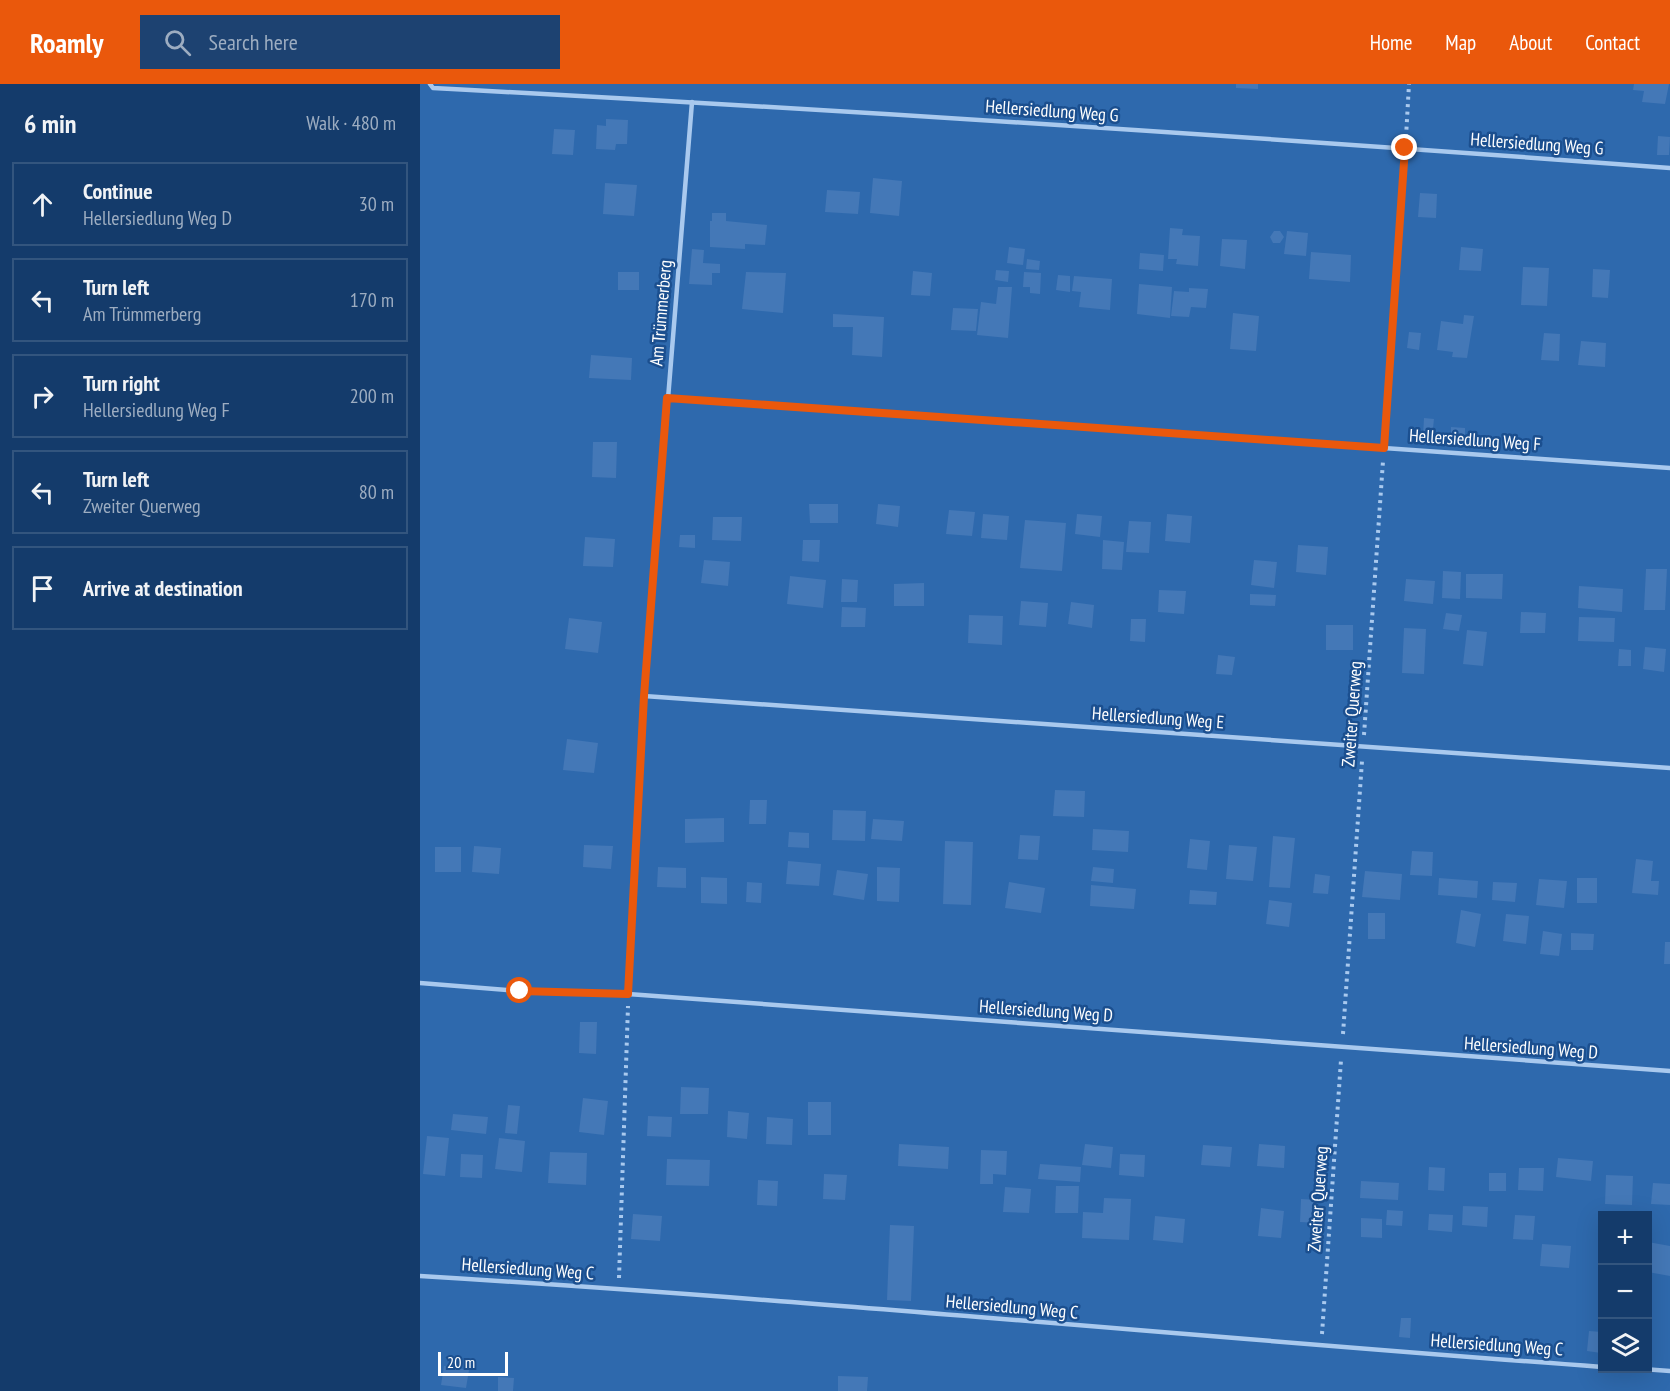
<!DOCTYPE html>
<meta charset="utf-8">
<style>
body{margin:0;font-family:"PT Sans Narrow",sans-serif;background:#1d4271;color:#f1f3f6}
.controls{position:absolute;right:18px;bottom:18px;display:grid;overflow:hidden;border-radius:0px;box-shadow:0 6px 24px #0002}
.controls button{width:54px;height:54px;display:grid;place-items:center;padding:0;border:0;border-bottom:2px solid #33557e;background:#143b6b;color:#f1f3f6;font:30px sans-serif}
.scale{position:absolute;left:18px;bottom:15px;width:70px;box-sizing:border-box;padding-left:6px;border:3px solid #fff;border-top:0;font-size:16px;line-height:21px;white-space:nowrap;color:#fff;-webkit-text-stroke:4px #1b4f8f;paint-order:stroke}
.stop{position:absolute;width:18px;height:18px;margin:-14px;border:4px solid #ea580c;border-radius:50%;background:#fff}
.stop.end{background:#ea580c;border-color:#fff;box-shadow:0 2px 6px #0008}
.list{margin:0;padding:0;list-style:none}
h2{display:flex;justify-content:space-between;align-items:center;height:78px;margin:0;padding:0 24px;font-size:26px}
h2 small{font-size:20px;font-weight:400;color:#9dadc1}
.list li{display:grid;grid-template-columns:39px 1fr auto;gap:18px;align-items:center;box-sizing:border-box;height:84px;margin:0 12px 12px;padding:0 12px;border:2px solid #33557e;border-radius:0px}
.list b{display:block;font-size:22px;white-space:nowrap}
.list p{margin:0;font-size:20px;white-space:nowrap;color:#9dadc1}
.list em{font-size:20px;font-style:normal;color:#9dadc1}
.icon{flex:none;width:33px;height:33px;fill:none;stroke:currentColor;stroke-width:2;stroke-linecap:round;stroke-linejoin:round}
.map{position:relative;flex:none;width:1250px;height:1307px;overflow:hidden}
header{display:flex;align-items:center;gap:36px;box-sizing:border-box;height:84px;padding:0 30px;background:#ea580c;color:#fff}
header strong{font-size:28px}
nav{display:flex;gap:33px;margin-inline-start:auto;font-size:21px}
.search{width:420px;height:54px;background:#1d4271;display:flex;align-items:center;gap:15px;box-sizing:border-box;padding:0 21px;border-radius:0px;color:#9dadc1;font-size:22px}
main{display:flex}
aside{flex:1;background:#143b6b}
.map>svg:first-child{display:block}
</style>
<header>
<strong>Roamly</strong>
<div class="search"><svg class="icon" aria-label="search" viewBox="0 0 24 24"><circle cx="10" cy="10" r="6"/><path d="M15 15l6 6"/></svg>Search here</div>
<nav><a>Home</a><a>Map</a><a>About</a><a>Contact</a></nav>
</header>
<main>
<aside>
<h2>6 min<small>Walk · 480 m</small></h2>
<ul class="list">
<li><svg class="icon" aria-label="ahead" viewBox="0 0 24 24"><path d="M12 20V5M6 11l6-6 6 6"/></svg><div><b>Continue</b><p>Hellersiedlung Weg D</p></div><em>30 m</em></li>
<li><svg class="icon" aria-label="left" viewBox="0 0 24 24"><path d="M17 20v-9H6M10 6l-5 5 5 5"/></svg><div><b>Turn left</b><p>Am Trümmerberg</p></div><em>170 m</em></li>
<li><svg class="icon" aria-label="right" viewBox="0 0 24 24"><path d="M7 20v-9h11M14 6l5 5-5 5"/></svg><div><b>Turn right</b><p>Hellersiedlung Weg F</p></div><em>200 m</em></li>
<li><svg class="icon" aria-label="left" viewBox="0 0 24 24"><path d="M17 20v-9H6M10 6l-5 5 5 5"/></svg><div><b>Turn left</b><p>Zweiter Querweg</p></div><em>80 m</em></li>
<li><svg class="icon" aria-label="arrive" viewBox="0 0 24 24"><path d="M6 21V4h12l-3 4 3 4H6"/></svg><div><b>Arrive at destination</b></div></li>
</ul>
</aside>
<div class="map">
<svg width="1250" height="1307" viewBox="0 0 1250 1307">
<rect width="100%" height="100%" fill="#1b4f8f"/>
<path fill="#2e69ad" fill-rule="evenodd" d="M0 0H1250V1307H0ZM1182 1132H1228V1284H1182Z"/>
<g fill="#4478b7">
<polygon points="816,0 838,0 838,5 816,4"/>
<polygon points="1214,0 1249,0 1245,20 1222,18 1224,7 1213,6"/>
<polygon points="186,35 208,36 207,60 196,60 195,66 176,65 177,41 186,42"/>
<polygon points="134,45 155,46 153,71 132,70"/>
<polygon points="1238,52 1250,53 1249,71 1237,71"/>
<polygon points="453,94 482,97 479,132 450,129"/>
<polygon points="185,99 217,101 214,132 183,130"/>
<polygon points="407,106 440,108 438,130 405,128"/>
<polygon points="1000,109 1017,110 1016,134 998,133"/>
<polygon points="292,129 306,129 306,137 347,141 345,161 325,160 325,165 290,163 290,137 292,137"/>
<polygon points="750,144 763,145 762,151 780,152 778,182 756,180 757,175 748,175"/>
<polygon points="854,147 860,147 864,153 860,159 853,159 850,153"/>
<polygon points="867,147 888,149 886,172 864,170"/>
<polygon points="802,155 827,156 825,185 800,182"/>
<polygon points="589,163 605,165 603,181 587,179"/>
<polygon points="1041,163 1063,165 1061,187 1039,186"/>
<polygon points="272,165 284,166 283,179 300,180 300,189 292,189 292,201 269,200"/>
<polygon points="891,168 931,171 930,198 889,195"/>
<polygon points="720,169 744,171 743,187 719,185"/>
<polygon points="607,175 620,177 619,186 606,185"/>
<polygon points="1103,183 1129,184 1127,222 1101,221"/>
<polygon points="1173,185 1190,186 1188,214 1172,213"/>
<polygon points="576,186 589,187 588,198 575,196"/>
<polygon points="493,187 512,189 510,212 491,211"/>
<rect x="198" y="188" width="21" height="18"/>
<polygon points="326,188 366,189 363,229 322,225"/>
<polygon points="604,188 621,189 620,210 610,209 610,203 603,203"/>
<polygon points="638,191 650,192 650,208 636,206"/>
<polygon points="654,192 692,195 690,226 659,223 661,208 652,207"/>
<polygon points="719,200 752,203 750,234 717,230"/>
<polygon points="578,203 592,203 588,254 557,251 561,218 576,220"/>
<polygon points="769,204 788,205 786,224 771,223 769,233 751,232 754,207 769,208"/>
<polygon points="533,224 558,225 556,247 531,246"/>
<polygon points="813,229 839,232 836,267 810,265"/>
<polygon points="413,230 464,233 462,273 432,271 433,243 413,243"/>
<polygon points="1044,231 1054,232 1047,274 1032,273 1033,268 1017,266 1021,237 1043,240"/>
<polygon points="989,248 1001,249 999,266 987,264"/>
<polygon points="1124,249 1140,250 1139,277 1121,276"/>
<polygon points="1161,257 1186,259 1185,283 1158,281"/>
<polygon points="171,271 212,274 211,296 169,294"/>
<polygon points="1004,334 1014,335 1012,353 1003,352"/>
<polygon points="1031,343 1045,344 1045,351 1031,350"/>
<polygon points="173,358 197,358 196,394 172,393"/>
<polygon points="389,420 418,420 418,439 390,439"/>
<polygon points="458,420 480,422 478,443 456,440"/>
<polygon points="529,426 555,428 552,452 526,450"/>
<polygon points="563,430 589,432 587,456 561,454"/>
<polygon points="657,430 682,432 680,453 655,450"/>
<polygon points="747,430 772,432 770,459 745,457"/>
<polygon points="293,433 322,433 321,457 292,456"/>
<polygon points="605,436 646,439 642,487 600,484"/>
<polygon points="709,437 731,438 729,469 706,468"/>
<polygon points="260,451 275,451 275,464 259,463"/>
<polygon points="165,453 195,455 193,483 163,482"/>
<polygon points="383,456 400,456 399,478 382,477"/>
<polygon points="683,456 704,458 702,486 682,485"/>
<polygon points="878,461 908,463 906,491 876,488"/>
<polygon points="284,476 310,478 308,502 281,499"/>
<polygon points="834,476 857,478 854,504 831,501"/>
<polygon points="1226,485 1247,485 1245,526 1224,526"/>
<polygon points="1023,487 1041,488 1040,515 1022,514"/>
<polygon points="1046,490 1083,490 1082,515 1046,514"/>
<polygon points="370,492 406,496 403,524 367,520"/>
<polygon points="422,495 438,496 437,518 421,518"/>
<polygon points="986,495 1015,497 1013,520 984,517"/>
<polygon points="504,499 504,522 474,522 474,500"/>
<polygon points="1159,502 1203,505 1202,528 1158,524"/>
<polygon points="739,506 766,507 764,530 738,528"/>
<polygon points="830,510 856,511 855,522 830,521"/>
<polygon points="601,517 628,519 626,543 599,541"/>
<polygon points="651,518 674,521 672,544 648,540"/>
<polygon points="422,523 446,524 445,543 421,543"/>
<polygon points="1101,528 1126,529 1125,549 1100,549"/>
<polygon points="1026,529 1042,531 1039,547 1023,545"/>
<polygon points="549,531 583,532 582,561 548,559"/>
<polygon points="1159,533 1195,534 1194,558 1158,557"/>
<polygon points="149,534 182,538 178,569 145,565"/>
<polygon points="711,535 726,535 725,558 710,557"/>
<rect x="906" y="541" width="27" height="25"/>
<polygon points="984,544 1006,545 1004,590 982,589"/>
<polygon points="1047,546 1067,548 1063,582 1043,580"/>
<polygon points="1225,563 1246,565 1244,588 1223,585"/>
<polygon points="1199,565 1211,566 1211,582 1198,582"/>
<polygon points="798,571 815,573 812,591 796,590"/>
<polygon points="147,655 178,659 174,689 143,686"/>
<polygon points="635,706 665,707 664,733 633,732"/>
<polygon points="330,716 347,716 346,740 329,740"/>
<polygon points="413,726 446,727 445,757 412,756"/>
<polygon points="304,734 304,758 265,759 265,735"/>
<polygon points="453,735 484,737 482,757 451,755"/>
<polygon points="673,745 709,747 708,768 672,766"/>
<polygon points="369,748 389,749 389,764 368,763"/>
<polygon points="600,751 620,752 618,776 598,775"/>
<polygon points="853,752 875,754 870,804 849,803"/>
<polygon points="770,755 790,757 787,786 767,784"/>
<polygon points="525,757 553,758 551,821 523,820"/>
<polygon points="164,761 193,762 191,785 163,783"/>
<polygon points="809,761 837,763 833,797 806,795"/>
<polygon points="54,762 81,764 79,790 52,788"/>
<rect x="15" y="763" width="26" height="25"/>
<polygon points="992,767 1013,768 1012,792 990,791"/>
<polygon points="1216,775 1233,777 1231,797 1239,797 1238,811 1212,809"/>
<polygon points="368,777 401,780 399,802 366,800"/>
<polygon points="238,783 266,784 266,804 237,803"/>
<polygon points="457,783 480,784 479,818 457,817"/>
<polygon points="673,783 694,785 693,799 671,797"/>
<polygon points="417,786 448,790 444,816 413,811"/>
<polygon points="945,787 982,790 980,816 942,813"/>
<polygon points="895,790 910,792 908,810 893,809"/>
<polygon points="281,793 307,794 307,820 281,819"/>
<polygon points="1019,794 1058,797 1057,814 1018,811"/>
<rect x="1157" y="794" width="20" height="25"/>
<polygon points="1119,795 1147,797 1144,824 1116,821"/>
<polygon points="327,798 342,799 341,819 326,818"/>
<polygon points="589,798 625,804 621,829 585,824"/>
<polygon points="1073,798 1097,799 1095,818 1072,816"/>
<polygon points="671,801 716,805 714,825 670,822"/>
<polygon points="770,806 797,808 796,821 769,820"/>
<polygon points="849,816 872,819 869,843 846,840"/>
<polygon points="1041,826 1061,830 1055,863 1036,859"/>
<rect x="948" y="829" width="17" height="26"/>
<polygon points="1086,830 1109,832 1106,860 1083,857"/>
<polygon points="1123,847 1142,850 1139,872 1120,870"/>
<polygon points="1151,849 1174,850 1173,866 1151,866"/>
<polygon points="1245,858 1250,858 1250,880 1244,880"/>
<polygon points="160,938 177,938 176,970 159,969"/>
<polygon points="261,1003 289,1004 288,1030 260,1030"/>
<polygon points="163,1014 188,1017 184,1051 159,1048"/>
<rect x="388" y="1018" width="23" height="33"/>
<polygon points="88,1021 100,1022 97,1050 85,1049"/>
<polygon points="308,1027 329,1029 327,1055 307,1053"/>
<polygon points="33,1030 68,1033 66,1050 31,1046"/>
<polygon points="228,1032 252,1033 251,1053 227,1052"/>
<polygon points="347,1033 373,1035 372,1061 346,1060"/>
<polygon points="7,1052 29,1054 25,1092 3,1090"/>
<polygon points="79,1054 105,1057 102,1088 75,1085"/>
<polygon points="479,1060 529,1063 528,1085 478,1082"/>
<polygon points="665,1060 693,1063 691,1084 662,1081"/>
<polygon points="839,1060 865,1062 864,1084 837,1082"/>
<polygon points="783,1061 812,1063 810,1083 781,1081"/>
<polygon points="561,1066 587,1067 586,1091 573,1090 573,1100 560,1100"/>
<polygon points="130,1068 167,1069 166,1101 128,1099"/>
<polygon points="41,1070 63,1071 62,1094 40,1093"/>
<polygon points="700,1070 725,1071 724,1093 699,1091"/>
<polygon points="1138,1074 1173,1077 1171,1097 1136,1093"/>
<polygon points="247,1075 290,1076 289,1102 246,1101"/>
<polygon points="620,1080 661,1083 660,1098 618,1095"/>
<polygon points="1009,1083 1025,1084 1024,1107 1008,1106"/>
<polygon points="1099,1084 1124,1084 1123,1107 1098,1106"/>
<rect x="1069" y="1089" width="17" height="18"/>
<polygon points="404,1090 427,1091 425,1116 403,1115"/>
<polygon points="1186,1091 1213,1092 1212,1121 1185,1120"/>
<polygon points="338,1096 358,1097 357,1122 337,1121"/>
<polygon points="941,1097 979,1099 978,1116 940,1114"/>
<polygon points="1233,1099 1250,1100 1250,1121 1231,1120"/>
<polygon points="636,1102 659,1102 658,1129 635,1129"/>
<polygon points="585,1103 611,1105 609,1129 583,1128"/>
<polygon points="684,1114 711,1115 709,1156 662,1154 663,1128 683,1129"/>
<polygon points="881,1115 898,1116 897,1139 880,1138"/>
<polygon points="1043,1122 1068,1123 1067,1143 1042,1141"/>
<polygon points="841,1124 864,1127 861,1154 838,1152"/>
<polygon points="967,1126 983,1127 982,1142 966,1141"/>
<polygon points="213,1130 242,1132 240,1157 211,1155"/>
<polygon points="1009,1130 1033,1131 1032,1148 1008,1146"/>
<polygon points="1095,1131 1115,1132 1113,1156 1093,1155"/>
<polygon points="735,1132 765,1135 763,1159 733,1156"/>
<polygon points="941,1134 962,1135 962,1154 941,1153"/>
<polygon points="470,1141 494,1142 491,1217 467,1216"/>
<polygon points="1228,1158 1250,1162 1250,1192 1228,1188"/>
<polygon points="1122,1160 1151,1162 1149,1184 1120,1182"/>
<polygon points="981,1234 991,1234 990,1254 979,1253"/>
<polygon points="1169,1247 1182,1248 1181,1269 1167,1267"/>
<polygon points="24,1282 49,1286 46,1304 21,1301"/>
<polygon points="418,1292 448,1293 447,1307 418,1307"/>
<polygon points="78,1293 94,1294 93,1307 78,1307"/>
</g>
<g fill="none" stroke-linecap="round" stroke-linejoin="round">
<g stroke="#a9c9ee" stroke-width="4" stroke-dasharray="3 4.5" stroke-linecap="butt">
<polyline points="986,53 989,0"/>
<polyline points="965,352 984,78"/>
<polyline points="944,651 963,377"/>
<polyline points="923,950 942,677"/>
<polyline points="199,1194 208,922"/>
<polyline points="902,1250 921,976"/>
</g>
<g stroke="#a9c9ee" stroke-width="4.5">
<path d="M10 0 13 4C425 26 838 53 1250 84"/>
<polyline points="247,314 1250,384"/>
<polyline points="224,612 1250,684"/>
<polyline points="0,899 100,907 208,910 1250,987"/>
<polyline points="208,910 224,612 272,18"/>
<path d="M0 1192C395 1216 788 1254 1182 1283"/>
<polyline points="1209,1284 1250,1287"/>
</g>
</g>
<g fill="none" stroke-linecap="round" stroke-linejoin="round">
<polyline stroke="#ea580c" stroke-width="8" points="100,907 208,910 224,612 247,314 964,364 985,64"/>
</g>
<g text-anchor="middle" stroke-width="5" stroke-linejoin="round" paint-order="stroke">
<g font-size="18" fill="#fff" stroke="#1b4f8f">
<text transform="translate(632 27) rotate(4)" y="6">Hellersiedlung Weg G</text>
<text transform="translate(1117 60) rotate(4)" y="6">Hellersiedlung Weg G</text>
<text transform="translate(241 229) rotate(-85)" y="6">Am Trümmerberg</text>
<text transform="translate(1055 356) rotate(4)" y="6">Hellersiedlung Weg F</text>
<text transform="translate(932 630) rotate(-86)" y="6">Zweiter Querweg</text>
<text transform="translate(738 634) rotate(4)" y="6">Hellersiedlung Weg E</text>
<text transform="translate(626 927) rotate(4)" y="6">Hellersiedlung Weg D</text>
<text transform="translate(1111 964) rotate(4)" y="6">Hellersiedlung Weg D</text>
<text transform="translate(898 1115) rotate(-86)" y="6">Zweiter Querweg</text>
<text transform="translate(108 1185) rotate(4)" y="6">Hellersiedlung Weg C</text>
<text transform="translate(592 1223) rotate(5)" y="6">Hellersiedlung Weg C</text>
<text transform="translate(1077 1261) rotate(4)" y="6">Hellersiedlung Weg C</text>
</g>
</g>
</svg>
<div class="controls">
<button>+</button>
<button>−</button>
<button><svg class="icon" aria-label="layers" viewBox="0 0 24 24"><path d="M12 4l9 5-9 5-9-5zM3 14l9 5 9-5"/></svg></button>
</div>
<div class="scale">20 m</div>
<div class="stop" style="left:100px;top:907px"></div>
<div class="stop end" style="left:985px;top:64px"></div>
</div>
</main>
